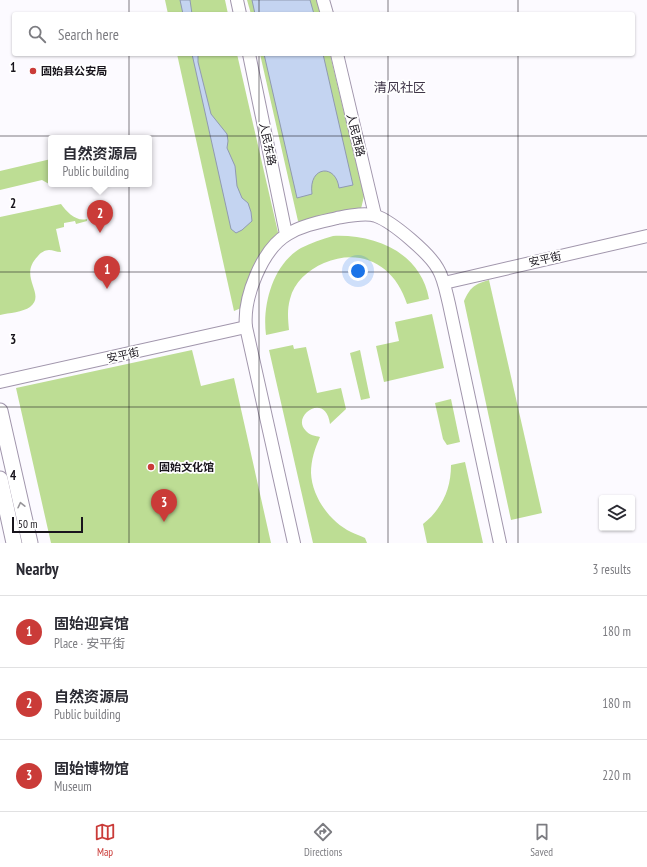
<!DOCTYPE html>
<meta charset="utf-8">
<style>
body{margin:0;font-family:"PT Sans Narrow","Noto Sans SC",sans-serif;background:#f2f2f3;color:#2b2b33}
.controls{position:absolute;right:12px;bottom:12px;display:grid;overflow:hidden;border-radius:4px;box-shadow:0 1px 3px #0004}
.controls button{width:36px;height:36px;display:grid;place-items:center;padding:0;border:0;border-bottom:1px solid #e1e1e2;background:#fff;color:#2b2b33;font:20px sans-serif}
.scale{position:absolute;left:12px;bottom:10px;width:71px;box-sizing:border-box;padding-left:4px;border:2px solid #18141c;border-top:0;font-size:11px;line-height:14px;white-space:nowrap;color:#18141c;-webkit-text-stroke:3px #fff;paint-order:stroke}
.you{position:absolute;left:358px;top:271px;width:14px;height:14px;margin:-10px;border:3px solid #fff;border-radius:50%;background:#1a73e8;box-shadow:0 0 0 6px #1a73e833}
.badge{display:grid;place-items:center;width:26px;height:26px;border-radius:50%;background:#ca3b38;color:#fff;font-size:13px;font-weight:700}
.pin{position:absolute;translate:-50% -33px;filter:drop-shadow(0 1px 2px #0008)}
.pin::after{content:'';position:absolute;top:21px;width:14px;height:12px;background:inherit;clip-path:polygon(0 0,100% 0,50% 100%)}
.popup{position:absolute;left:48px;top:135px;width:104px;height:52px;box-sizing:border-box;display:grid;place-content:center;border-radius:4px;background:#fff;filter:drop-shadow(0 1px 3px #0005);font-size:13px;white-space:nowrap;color:#7c7c81}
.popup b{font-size:15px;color:#2b2b33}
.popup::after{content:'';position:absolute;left:50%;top:100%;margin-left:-8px;border:8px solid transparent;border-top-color:#fff}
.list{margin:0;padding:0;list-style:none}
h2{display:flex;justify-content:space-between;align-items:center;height:52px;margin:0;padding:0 16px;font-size:17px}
h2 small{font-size:13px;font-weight:400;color:#7c7c81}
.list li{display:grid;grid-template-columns:26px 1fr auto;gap:12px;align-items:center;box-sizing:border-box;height:72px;padding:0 16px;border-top:1px solid #e1e1e2}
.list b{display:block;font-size:15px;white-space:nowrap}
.list p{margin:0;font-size:13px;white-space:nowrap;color:#7c7c81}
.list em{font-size:13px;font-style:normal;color:#7c7c81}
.icon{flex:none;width:22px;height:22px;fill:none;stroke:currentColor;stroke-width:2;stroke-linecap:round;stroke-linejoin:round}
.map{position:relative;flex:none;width:647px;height:543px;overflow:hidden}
.search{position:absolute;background:#fff;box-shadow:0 1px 3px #0004;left:12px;right:12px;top:12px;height:44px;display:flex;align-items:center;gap:10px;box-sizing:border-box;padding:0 14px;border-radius:4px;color:#7c7c81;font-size:15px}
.sheet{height:268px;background:#fff}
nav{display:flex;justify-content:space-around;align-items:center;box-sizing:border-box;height:56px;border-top:1px solid #e1e1e2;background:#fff;font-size:11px;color:#7c7c81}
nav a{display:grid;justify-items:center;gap:2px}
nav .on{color:#ca3b38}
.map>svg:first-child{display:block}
</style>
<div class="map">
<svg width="647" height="543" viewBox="0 0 647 543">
<rect width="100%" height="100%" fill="#fcfaff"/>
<g fill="#bddd94">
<polygon points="165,0 225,0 228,14 168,14"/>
<polygon points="247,0 317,0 321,14 251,14"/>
<polygon points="177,54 237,54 280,241 246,306 234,311"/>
<polygon points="260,54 330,54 364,196 361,209 302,222 298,221"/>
<polygon points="51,159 51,184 59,184 49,184 42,180 0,190 0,171"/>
<path d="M61 204C67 212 76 222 87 219V221L76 224 75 221 64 223V227L56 229 61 252C56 252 53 250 49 250 45 250 40 253 38 256 17 277 47 294 30 307 23 312 9 313 0 315V217Z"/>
<path d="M333 236C376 234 421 253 429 299L407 304C395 266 362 247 324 263 308 270 294 282 290 299 287 310 288 319 289 330L266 335C262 305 273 264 301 248 311 243 322 239 333 236Z"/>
<path d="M489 280 542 513 511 520 464 301C470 287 475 284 489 280Z"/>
<polygon points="432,314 444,368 384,382 376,346 399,341 395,322"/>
<path d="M293 345 294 349 306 347 317 393 341 388 346 409 330 424C326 391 290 416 306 431 309 435 316 436 320 437 315 448 311 460 311 473 312 497 330 522 351 532 355 534 361 536 365 538L367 543H313L269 350Z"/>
<polygon points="192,350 201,386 234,378 271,543 51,543 16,388"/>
<polygon points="360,350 370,398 361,400 350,353"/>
<polygon points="451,399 460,442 447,445 443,439 435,403"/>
<path d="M465 462 483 543H427L423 524C442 509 451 489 451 465Z"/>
</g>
<g fill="#c4d4f1" stroke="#909ab1">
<polygon points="180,0 190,0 192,14 183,14"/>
<polygon points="252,0 310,0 314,14 255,14"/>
<polygon points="192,54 198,54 198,62 211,114 227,134 228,141 227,148 235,166 237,186 242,198 248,203 251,212 252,221 242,230 236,233 231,229"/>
<path d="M264 54H323L353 185 339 188C336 163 308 166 312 194L297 198Z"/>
</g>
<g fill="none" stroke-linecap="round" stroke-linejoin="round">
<defs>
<g id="minor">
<polyline points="237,0 240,14"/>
<polyline points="323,0 327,14"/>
<polyline points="249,54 286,234"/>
<polyline points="337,54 375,215"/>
<polyline points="444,283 647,236"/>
<polyline points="0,382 246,327"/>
<path d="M294 543 246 327C243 298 262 249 288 234 303 225 320 222 337 218 348 216 366 212 376 216 393 222 430 254 438 269 444 279 446 292 449 304L500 543"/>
</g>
<g id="major">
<polyline points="0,411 30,543"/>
<polyline points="0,479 14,543"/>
</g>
</defs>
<use href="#minor" stroke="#a196ac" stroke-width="14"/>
<use href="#major" stroke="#a196ac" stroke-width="17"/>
<use href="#minor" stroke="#fff" stroke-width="12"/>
<use href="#major" stroke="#fff" stroke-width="15"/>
</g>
<defs><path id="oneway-chevron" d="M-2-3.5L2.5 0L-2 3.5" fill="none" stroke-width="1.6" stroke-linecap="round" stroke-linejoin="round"/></defs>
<use stroke="#979599" href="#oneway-chevron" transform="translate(21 505) rotate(-103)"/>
<path fill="none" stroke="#18141c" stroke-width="1" stroke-opacity="0.55" d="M129 0V14M259 0V14M388 0V14M518 0V14M129 54V543M259 54V543M388 54V543M518 54V543M0 136H647M0 272H647M0 407H647"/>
<g fill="#ca3b38" stroke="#fff" stroke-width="1.5">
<circle cx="33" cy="71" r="4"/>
<circle cx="151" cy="467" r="4"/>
</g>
<g text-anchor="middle" stroke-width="3.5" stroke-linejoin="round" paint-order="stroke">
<g font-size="11" font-weight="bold" fill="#18141c" stroke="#fff" text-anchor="start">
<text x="41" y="75">固始县公安局</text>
<text x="159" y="471">固始文化馆</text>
</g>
<g font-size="11" fill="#18141c" stroke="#fff">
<text transform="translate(356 135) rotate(76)" y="4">人民西路</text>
<text transform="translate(268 144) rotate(78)" y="4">人民东路</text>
<text transform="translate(545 259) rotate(-13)" y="4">安平街</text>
<text transform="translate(123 355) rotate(-13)" y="4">安平街</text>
</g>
<g font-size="13" fill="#3f3548" stroke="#fff">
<text x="400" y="92">清风社区</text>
</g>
</g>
<g font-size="13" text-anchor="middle" font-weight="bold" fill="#18141c" stroke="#fff" stroke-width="3.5" stroke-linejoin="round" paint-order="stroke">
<text x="13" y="72">1</text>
<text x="13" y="208">2</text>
<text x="13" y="344">3</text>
<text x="13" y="480">4</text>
</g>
</svg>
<div class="controls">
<button><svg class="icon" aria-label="layers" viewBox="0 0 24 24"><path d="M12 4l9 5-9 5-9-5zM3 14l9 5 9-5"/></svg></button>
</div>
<div class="scale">50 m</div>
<div class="you"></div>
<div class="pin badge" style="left:107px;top:289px">1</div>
<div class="pin badge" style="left:100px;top:233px">2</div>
<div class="popup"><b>自然资源局</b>Public building</div>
<div class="pin badge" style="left:164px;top:522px">3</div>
<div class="search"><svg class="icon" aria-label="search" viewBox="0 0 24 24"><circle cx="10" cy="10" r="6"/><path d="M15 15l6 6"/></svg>Search here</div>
</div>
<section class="sheet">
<h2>Nearby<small>3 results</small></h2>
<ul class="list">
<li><span class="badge">1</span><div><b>固始迎宾馆</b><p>Place · 安平街</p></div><em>180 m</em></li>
<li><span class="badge">2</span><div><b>自然资源局</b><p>Public building</p></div><em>180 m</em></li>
<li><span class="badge">3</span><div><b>固始博物馆</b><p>Museum</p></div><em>220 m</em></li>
</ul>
</section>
<nav>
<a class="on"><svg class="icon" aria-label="map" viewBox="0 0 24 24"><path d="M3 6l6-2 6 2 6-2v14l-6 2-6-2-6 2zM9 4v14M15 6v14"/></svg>Map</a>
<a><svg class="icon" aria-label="directions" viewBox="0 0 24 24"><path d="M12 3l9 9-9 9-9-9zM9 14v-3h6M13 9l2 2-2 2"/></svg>Directions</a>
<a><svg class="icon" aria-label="saved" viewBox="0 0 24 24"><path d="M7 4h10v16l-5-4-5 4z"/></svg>Saved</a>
</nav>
